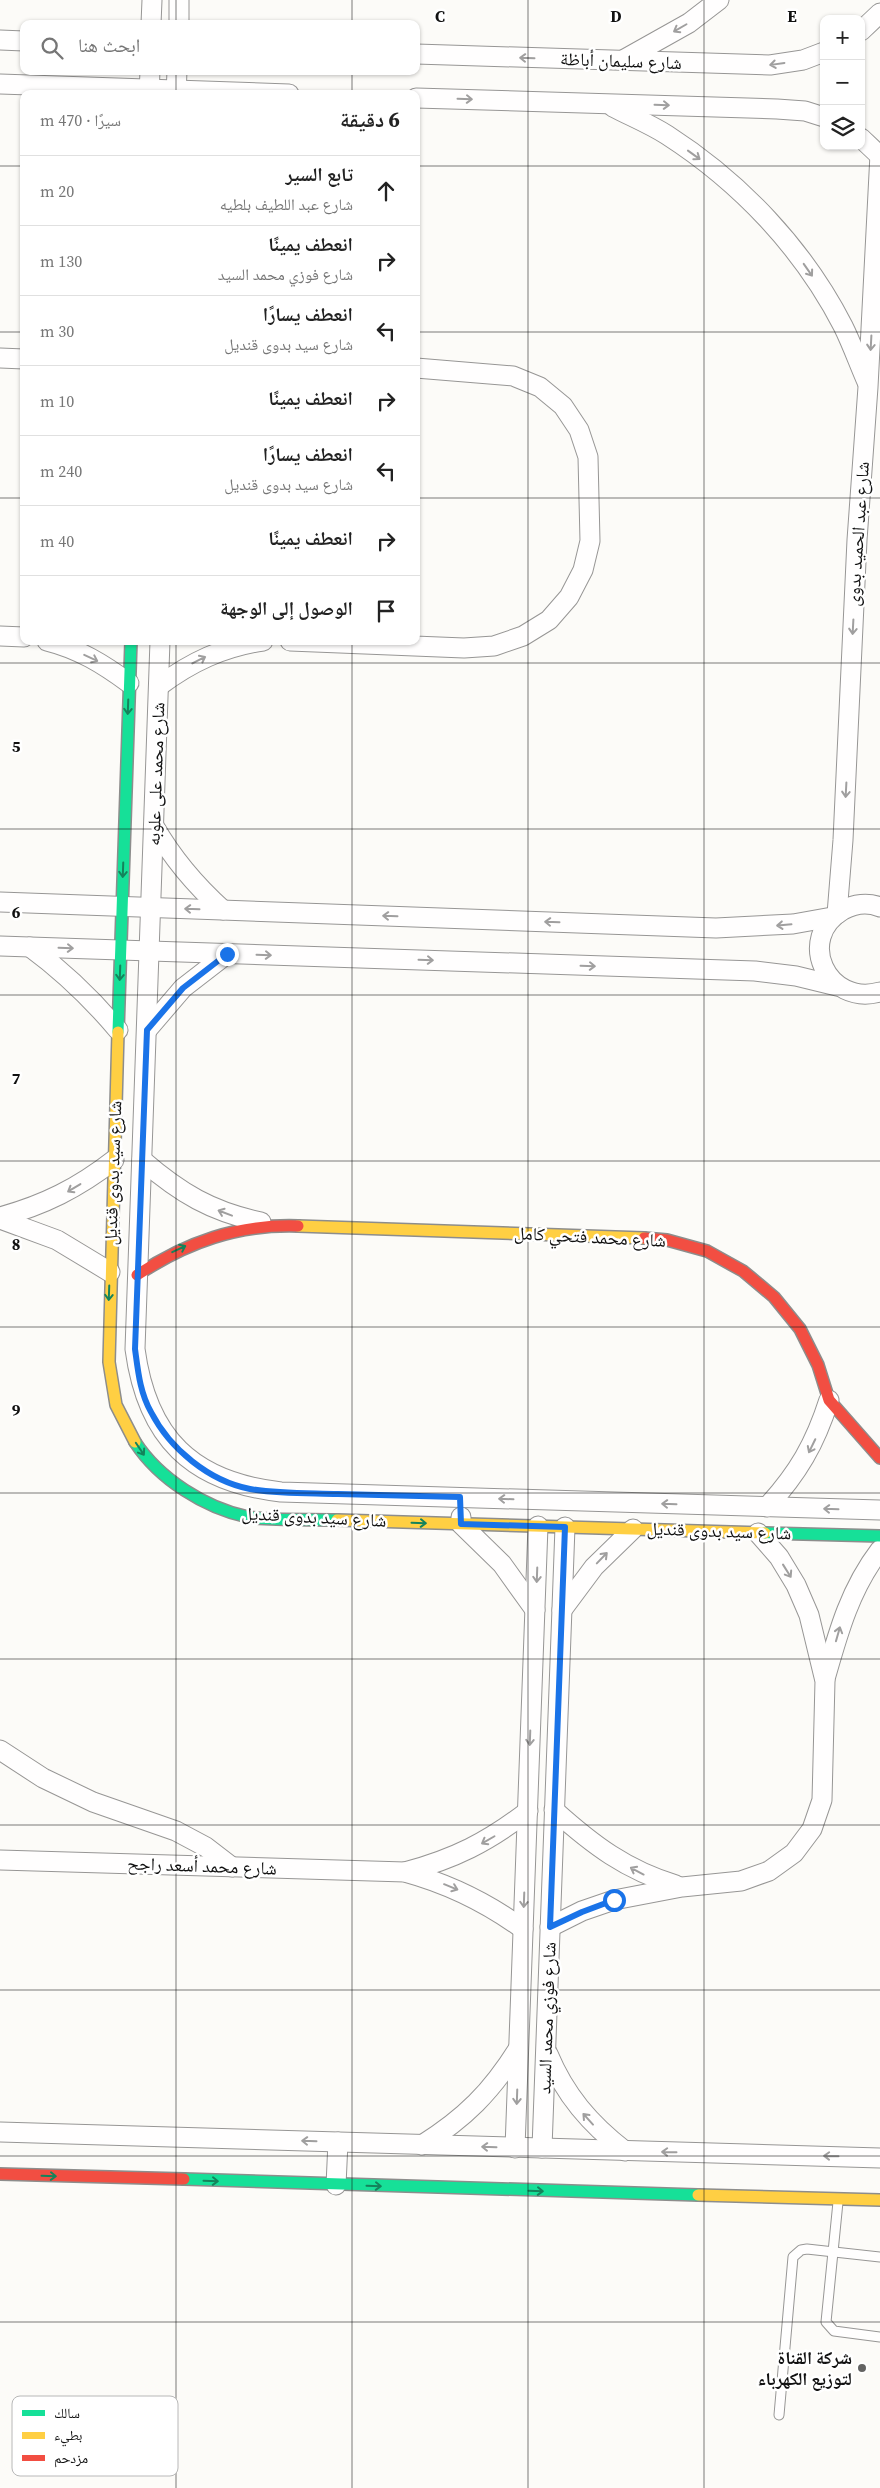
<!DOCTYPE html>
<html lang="ar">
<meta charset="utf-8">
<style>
body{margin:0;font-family:"Source Serif 4","Noto Naskh Arabic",serif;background:#f2f2f2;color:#222;direction:rtl}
.controls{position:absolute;right:15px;top:15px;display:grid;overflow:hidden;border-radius:10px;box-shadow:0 1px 4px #0004}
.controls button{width:45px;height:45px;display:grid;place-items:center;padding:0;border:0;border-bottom:1px solid #e0e0e0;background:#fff;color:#222;font:25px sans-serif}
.stop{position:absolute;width:15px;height:15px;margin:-11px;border:4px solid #1a73e8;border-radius:50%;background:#fff}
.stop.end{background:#1a73e8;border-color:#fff;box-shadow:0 1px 5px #0008}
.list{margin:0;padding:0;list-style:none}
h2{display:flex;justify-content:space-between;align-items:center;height:65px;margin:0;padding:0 20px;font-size:21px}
h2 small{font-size:16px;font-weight:400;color:#767676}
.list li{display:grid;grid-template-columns:32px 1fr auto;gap:15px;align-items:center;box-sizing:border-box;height:70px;padding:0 20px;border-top:1px solid #e0e0e0}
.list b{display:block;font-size:19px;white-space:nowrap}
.list p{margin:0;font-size:16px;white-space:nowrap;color:#767676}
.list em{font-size:16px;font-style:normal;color:#767676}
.icon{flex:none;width:28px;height:28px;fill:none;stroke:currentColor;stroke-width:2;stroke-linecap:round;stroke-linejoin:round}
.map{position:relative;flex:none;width:880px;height:2488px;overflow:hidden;direction:ltr}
.search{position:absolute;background:#fff;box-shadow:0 1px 4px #0004;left:20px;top:20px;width:400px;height:55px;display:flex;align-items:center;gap:12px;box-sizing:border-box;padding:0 18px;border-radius:10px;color:#767676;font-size:19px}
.panel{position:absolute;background:#fff;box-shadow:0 1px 4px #0004;left:20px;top:90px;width:400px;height:555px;border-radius:10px;direction:rtl}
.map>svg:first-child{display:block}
</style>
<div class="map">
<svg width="880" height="2488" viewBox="0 0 880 2488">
<rect width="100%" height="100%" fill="#fcfbf8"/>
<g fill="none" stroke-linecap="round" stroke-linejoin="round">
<defs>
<g id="lane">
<polyline points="838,2202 826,2322 834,2331 880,2337"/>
<polyline points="779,2415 793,2257 801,2250 807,2249 880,2257"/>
</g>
<g id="street">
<polyline points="151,24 152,0"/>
<polyline points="179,24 179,0"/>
<polyline points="861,31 880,13"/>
<polyline points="0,40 24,41"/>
<polyline points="416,54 770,65 803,60 824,52"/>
<polyline points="623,60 689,23 719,0"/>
<polyline points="0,84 289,94"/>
<polyline points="149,94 150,71"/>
<polyline points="176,94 177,71"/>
<polyline points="416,98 777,109 805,111 824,117"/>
<path d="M613 107C630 116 650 124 667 135 740 182 803 248 843 326 852 344 859 364 867 382"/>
<polyline points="861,138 880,156"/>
<polyline points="0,358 24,359"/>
<polyline points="0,636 24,637"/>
<path d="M47 641C79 649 103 664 129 683"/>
<path d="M160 641 135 1349C147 1438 192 1482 281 1492L880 1510"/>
<polyline points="290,641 464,648 494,646 523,636 549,620 569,597 583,570 590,541 588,457 579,430 563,406 540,387 513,376 416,368"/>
<path d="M159 686C191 662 223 647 263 641"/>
<path d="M154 826C173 859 195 885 223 910"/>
<polyline points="0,902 716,928 793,924 832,917"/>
<path d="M880 907C868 902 854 904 843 910 795 938 827 1007 880 992"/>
<polyline points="837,914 843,840 857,540 868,387 880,154"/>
<polyline points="0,946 755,971 796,976 837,986"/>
<path d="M30 947C64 972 91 998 118 1030"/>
<polyline points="147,1030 183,988 227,954"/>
<path d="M142 1160C180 1193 212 1212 261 1222"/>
<path d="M0 1217C44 1205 78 1188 114 1160"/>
<polyline points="0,1219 57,1240 110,1272"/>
<path d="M767 1507C798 1473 815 1444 829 1400"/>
<polyline points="461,1517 461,1524 502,1564 535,1610"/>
<polyline points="562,1610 594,1567 633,1529"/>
<path d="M825 1679C838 1633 850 1589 880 1550"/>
<polyline points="0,1750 43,1778 93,1802 176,1831 206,1847 232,1867"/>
<path d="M554 1810C593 1845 626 1870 676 1885"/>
<path d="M0 1860 405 1872C449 1884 486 1902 523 1929"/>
<path d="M405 1872C454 1859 488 1842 528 1811"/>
<polyline points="550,1927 582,1911 614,1900 682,1887 741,1881 769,1871 794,1853 812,1829 822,1800 825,1681 809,1615 796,1585 779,1557 758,1533"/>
<path d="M548 2054C565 2095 590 2124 625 2151"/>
<polyline points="0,2132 880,2158"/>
<path d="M422 2145C465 2118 491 2092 518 2049"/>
<polyline points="515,2148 538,1526"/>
<polyline points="542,2148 565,1527"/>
<polyline points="336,2185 338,2142"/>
</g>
<g id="fast">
<polyline points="118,1032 131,641"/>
<path d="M135 1442C159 1479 205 1508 248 1517 272 1521 312 1519 337 1520"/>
<polyline points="765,1533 880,1536"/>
<polyline points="184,2179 698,2195"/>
</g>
<g id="slow">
<polyline points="118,1032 109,1362 116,1405 135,1442"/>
<polyline points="298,1226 644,1238"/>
<polyline points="337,1520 765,1533"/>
<polyline points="698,2195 880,2200"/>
</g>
<g id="jam">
<polyline points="644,1238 667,1240 707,1251 743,1271 774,1297 800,1329 818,1365 829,1400 880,1458"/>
<path d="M137 1275C187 1242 238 1224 298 1226"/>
<polyline points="0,2174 184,2179"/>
</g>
</defs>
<use href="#lane" stroke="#979695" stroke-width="11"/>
<use href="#street" stroke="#979695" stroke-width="21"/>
<use href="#fast" stroke="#8d8d8c" stroke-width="14"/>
<use href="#slow" stroke="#8d8d8c" stroke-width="14"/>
<use href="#jam" stroke="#8d8d8c" stroke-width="14"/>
<use href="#lane" stroke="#fffefe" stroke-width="9"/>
<use href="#street" stroke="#fffefe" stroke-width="19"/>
<use href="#fast" stroke="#16e098" stroke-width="11"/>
<use href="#slow" stroke="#ffcf43" stroke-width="11"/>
<use href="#jam" stroke="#f24e42" stroke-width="11"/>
</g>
<defs><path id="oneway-shaft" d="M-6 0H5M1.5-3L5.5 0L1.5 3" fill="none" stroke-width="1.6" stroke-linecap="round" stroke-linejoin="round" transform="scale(1.25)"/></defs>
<g stroke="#a09f9f">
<use href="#oneway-shaft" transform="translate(680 28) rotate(150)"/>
<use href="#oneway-shaft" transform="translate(527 58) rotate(-178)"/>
<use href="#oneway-shaft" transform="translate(777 64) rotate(172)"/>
<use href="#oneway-shaft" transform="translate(465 99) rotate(2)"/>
<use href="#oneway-shaft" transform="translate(662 105) rotate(2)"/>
<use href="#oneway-shaft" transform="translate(694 155) rotate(36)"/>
<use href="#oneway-shaft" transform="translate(808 270) rotate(55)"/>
<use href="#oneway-shaft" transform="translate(871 343) rotate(93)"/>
<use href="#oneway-shaft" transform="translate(853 627) rotate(93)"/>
<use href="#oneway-shaft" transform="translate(91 658) rotate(25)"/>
<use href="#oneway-shaft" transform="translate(199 660) rotate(-27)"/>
<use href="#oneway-shaft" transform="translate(846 790) rotate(93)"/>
<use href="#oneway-shaft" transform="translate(192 909) rotate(-178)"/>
<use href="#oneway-shaft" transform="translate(390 916) rotate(-178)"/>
<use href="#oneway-shaft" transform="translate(552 922) rotate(-178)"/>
<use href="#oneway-shaft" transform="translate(784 925) rotate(175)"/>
<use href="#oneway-shaft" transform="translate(66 948) rotate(2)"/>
<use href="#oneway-shaft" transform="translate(264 955) rotate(2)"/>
<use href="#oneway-shaft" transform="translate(426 960) rotate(2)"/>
<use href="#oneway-shaft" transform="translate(588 966) rotate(2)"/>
<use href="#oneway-shaft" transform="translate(74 1188) rotate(149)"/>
<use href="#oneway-shaft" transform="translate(225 1213) rotate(-159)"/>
<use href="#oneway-shaft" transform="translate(812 1446) rotate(116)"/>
<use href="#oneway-shaft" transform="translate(506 1499) rotate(-178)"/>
<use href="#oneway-shaft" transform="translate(669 1504) rotate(-178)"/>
<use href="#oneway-shaft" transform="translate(831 1509) rotate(-178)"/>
<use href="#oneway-shaft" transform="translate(602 1558) rotate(-46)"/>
<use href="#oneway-shaft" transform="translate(787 1571) rotate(58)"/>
<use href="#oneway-shaft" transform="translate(537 1575) rotate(92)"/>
<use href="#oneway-shaft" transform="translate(838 1634) rotate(-74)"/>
<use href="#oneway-shaft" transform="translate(530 1738) rotate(92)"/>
<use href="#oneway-shaft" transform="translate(488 1840) rotate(150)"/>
<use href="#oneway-shaft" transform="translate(637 1871) rotate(-152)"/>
<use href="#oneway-shaft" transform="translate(451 1887) rotate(22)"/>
<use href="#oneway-shaft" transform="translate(524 1900) rotate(92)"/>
<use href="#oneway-shaft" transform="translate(517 2097) rotate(92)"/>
<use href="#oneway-shaft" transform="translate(588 2119) rotate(-132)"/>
<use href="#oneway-shaft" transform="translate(309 2141) rotate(-178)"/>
<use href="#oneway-shaft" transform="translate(489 2147) rotate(-178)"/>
<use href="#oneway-shaft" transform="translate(669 2152) rotate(-179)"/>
<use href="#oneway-shaft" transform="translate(831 2156) rotate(-179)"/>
</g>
<g stroke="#14835b">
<use href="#oneway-shaft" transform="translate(128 707) rotate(92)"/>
<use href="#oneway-shaft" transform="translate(123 870) rotate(92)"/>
<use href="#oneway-shaft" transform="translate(120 973) rotate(92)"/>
<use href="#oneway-shaft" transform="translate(179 1249) rotate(-25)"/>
<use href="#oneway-shaft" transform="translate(109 1293) rotate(92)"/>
<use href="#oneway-shaft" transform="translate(140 1449) rotate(56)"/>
<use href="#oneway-shaft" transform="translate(419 1523) rotate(2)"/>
<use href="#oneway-shaft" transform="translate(49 2176) rotate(2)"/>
<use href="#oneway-shaft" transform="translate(211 2181) rotate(2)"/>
<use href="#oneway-shaft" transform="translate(374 2186) rotate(2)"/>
<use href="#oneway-shaft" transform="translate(536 2191) rotate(2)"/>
</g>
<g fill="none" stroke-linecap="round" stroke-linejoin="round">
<path stroke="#1a73e8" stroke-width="6" d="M227 954 183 988 147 1030 135 1349C138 1371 140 1393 151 1412 170 1449 209 1481 250 1489 279 1494 309 1493 338 1494 379 1495 419 1496 460 1497L461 1524 565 1527 550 1927 582 1912 614 1900"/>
</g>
<path fill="none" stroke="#111" stroke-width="1" stroke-opacity="0.55" d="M176 0V24M352 0V24M528 0V2488M704 0V2488M176 71V94M352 71V94M0 166H24M416 166H880M0 332H24M416 332H880M0 498H24M416 498H880M176 641V2488M352 641V2488M0 663H880M0 829H880M0 995H880M0 1161H880M0 1327H880M0 1493H880M0 1659H880M0 1825H880M0 1990H880M0 2156H880M0 2322H880"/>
<circle fill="#636362" stroke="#fff" stroke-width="2" cx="862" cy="2368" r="5"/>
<g text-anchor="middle" stroke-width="5" stroke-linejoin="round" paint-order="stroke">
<g font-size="18" fill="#111" stroke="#fff">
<text transform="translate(621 61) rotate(2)" y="6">شارع سليمان أباظة</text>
<text transform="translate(858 534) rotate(-86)" y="6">شارع عبد الحميد بدوى</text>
<text transform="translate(156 774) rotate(-88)" y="6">شارع محمد على علوبه</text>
<text transform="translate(113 1173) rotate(-88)" y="6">شارع سيد بدوى قنديل</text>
<text transform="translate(590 1237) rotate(3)" y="6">شارع محمد فتحي كامل</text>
<text transform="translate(314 1517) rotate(3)" y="6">شارع سيد بدوى قنديل</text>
<text transform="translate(719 1531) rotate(2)" y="6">شارع سيد بدوى قنديل</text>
<text transform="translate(202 1866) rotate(2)" y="6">شارع محمد أسعد راجح</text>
<text transform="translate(547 2018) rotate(-88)" y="6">شارع فوزي محمد السيد</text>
</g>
<g font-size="18" font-weight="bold" fill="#111" stroke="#fff" text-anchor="end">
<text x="852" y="2364">شركة القناة<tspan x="852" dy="21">لتوزيع الكهرباء</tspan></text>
</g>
</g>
<rect x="12" y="2396" width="166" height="80" rx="8" fill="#fff" stroke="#b8b8b8" stroke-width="1"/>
<rect x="22" y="2410" width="23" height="6" fill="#16e098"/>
<rect x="22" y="2432" width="23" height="7" fill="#ffcf43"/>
<rect x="22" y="2455" width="23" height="6" fill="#f24e42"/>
<g font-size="14" fill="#111">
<text x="54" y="2418">سالك</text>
<text x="54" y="2440">بطيء</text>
<text x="54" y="2463">مزدحم</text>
</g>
<g font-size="16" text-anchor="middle" font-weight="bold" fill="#111" stroke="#fff" stroke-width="5" stroke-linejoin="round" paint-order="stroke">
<text x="440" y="22">C</text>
<text x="616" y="22">D</text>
<text x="792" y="22">E</text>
<text x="16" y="752">5</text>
<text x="16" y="918">6</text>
<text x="16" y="1084">7</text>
<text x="16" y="1250">8</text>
<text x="16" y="1416">9</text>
</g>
</svg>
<div class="controls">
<button>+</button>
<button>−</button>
<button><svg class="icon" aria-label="layers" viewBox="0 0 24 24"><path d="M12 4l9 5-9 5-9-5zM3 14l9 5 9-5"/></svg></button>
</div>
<div class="stop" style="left:614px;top:1900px"></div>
<div class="stop end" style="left:227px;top:954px"></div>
<div class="search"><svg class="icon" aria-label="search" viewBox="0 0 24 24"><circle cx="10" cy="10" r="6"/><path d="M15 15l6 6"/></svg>ابحث هنا</div>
<section class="panel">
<h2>6 دقيقة<small>سيرًا · 470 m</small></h2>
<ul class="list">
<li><svg class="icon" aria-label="ahead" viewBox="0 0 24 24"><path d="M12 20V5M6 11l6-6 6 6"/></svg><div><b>تابع السير</b><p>شارع عبد اللطيف بلطيه</p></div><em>20 m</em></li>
<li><svg class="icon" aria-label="right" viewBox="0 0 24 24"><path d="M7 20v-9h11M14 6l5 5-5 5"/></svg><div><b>انعطف يمينًا</b><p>شارع فوزي محمد السيد</p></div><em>130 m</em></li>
<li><svg class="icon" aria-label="left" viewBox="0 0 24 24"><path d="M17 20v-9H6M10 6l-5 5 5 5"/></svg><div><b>انعطف يسارًا</b><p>شارع سيد بدوى قنديل</p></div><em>30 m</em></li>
<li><svg class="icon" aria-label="right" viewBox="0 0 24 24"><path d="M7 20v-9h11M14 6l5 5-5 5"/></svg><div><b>انعطف يمينًا</b></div><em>10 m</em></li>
<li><svg class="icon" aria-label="left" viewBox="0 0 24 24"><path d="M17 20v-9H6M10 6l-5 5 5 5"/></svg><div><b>انعطف يسارًا</b><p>شارع سيد بدوى قنديل</p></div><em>240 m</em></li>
<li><svg class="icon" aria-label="right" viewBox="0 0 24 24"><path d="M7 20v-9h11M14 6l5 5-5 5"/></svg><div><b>انعطف يمينًا</b></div><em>40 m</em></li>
<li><svg class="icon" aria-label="arrive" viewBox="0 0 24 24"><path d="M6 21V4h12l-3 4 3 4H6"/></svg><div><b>الوصول إلى الوجهة</b></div></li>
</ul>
</section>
</div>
